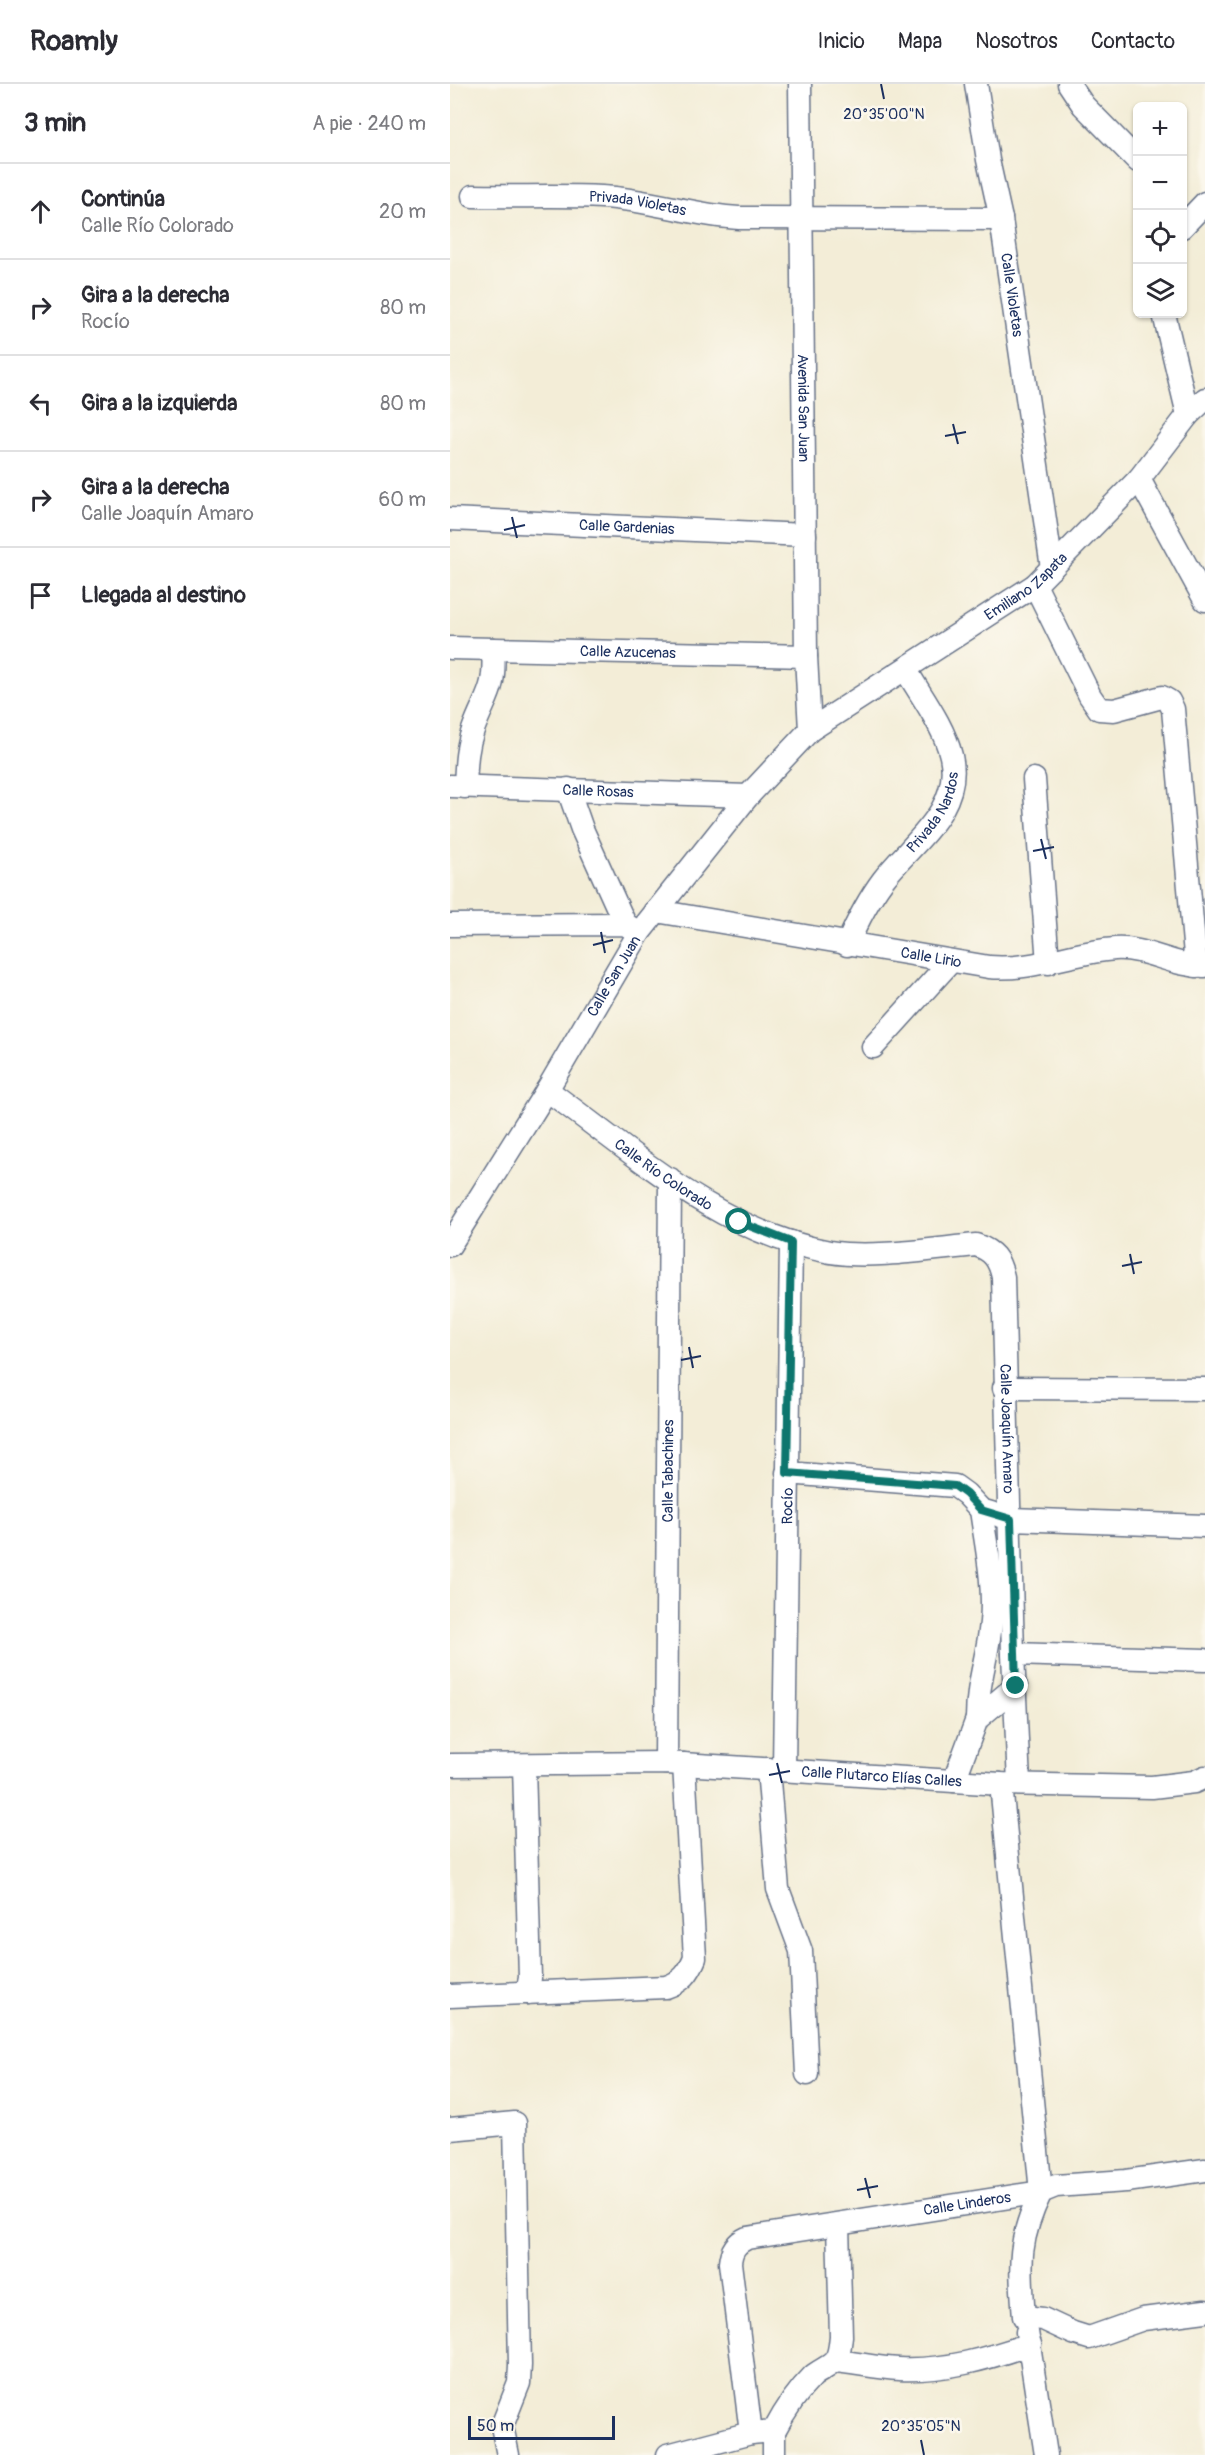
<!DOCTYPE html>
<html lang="es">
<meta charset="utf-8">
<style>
body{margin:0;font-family:Pangolin,sans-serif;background:#f2f2f3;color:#2b2b33}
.controls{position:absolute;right:18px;top:18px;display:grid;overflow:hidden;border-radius:9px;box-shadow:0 2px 4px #0004}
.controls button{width:54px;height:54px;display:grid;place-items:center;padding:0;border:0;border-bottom:2px solid #e1e1e2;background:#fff;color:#2b2b33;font:30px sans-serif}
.scale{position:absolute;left:18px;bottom:15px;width:147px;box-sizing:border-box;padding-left:6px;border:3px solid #1b2f5e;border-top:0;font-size:16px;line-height:21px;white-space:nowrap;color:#1b2f5e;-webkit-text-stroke:4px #fbf7ec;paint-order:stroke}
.stop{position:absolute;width:18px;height:18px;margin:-14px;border:4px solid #0f766e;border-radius:50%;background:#fff}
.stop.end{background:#0f766e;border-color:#fff;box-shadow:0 2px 6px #0008}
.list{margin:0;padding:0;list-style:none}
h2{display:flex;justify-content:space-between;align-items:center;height:78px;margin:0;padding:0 24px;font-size:26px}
h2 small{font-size:20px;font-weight:400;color:#7c7c81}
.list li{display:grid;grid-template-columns:39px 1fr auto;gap:18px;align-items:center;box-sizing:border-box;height:96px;padding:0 24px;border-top:2px solid #e1e1e2}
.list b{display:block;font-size:22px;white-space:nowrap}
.list p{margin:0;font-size:20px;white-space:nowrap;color:#7c7c81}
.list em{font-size:20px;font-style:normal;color:#7c7c81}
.icon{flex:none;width:33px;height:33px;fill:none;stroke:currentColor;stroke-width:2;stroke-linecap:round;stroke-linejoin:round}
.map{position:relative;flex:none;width:755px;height:2371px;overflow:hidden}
header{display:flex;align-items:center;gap:36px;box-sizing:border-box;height:84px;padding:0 30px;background:#fff;border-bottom:2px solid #e1e1e2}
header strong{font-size:28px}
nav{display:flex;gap:33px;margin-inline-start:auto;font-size:21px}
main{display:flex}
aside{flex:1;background:#fff}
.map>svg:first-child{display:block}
</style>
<header>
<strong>Roamly</strong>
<nav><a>Inicio</a><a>Mapa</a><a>Nosotros</a><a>Contacto</a></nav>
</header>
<main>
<aside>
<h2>3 min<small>A pie · 240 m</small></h2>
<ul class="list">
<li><svg class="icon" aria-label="ahead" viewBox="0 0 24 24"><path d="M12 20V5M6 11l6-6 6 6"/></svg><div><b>Continúa</b><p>Calle Río Colorado</p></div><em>20 m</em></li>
<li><svg class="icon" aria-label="right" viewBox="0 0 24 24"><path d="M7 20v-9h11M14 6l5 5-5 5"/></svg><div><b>Gira a la derecha</b><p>Rocío</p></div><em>80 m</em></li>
<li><svg class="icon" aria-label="left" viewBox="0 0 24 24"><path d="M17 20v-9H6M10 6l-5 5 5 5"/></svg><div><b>Gira a la izquierda</b></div><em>80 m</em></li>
<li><svg class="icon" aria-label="right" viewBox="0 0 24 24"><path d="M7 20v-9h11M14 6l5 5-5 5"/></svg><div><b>Gira a la derecha</b><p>Calle Joaquín Amaro</p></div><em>60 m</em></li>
<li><svg class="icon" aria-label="arrive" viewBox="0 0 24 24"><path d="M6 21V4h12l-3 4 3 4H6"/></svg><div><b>Llegada al destino</b></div></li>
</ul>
</aside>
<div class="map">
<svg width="755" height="2371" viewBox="0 0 755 2371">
<rect width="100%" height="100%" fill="#fbf7ec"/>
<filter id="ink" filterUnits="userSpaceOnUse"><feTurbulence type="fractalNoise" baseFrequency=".0167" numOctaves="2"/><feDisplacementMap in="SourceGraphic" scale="12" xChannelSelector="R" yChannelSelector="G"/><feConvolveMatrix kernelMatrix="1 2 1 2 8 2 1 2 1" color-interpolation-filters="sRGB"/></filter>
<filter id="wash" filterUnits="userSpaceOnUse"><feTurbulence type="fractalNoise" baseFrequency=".008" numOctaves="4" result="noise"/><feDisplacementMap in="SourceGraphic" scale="24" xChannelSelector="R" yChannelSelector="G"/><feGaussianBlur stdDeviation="1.35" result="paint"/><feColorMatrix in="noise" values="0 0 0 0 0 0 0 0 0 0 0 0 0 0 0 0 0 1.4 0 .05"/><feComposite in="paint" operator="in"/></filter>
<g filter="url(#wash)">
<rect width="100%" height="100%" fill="#f3edd7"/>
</g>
<g filter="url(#ink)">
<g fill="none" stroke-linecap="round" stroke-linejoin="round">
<defs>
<g id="minor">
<path id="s1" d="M350 0 356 572 360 646"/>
<path id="s2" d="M526 0 538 76 551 135 602 484"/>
<polyline points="619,0 633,21 688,77"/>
<path id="s3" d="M23 112C66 113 109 111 152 113 199 115 243 132 289 134L551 135"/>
<polyline points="732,143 755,119"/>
<polyline points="714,230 738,331"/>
<polyline points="689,395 755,516"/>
<path id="s4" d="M0 435 355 451"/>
<polyline points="585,501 640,612 649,625 664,626 712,613 719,617 723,625 746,882"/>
<path id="s5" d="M0 564 356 572"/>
<polyline points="584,695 598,879"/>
<path id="s6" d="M0 702 298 712"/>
<path d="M15 703C16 683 16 665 23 646 36 610 46 608 43 565"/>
<polyline points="118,705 132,745 175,840"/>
<path id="s7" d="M206 827 539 883C583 887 622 868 665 865 696 863 724 883 755 882"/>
<polyline points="0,841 175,840 189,849"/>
<path id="s8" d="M397 861C407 838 418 816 433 796 461 759 513 726 501 672 494 642 471 612 456 586"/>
<polyline points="423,963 501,877"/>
<path id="s9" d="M97 1006C184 1069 271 1149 380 1168 422 1175 483 1165 526 1161 543 1167 549 1175 553 1193L563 1570 569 1699"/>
<path id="s10" d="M0 1161 97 1006 189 849 298 712 360 646 585 501 689 395 738 331 755 315"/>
<polyline points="554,1304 755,1305"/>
<polyline points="337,1389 505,1402 516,1410 531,1426 561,1435 755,1442"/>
<polyline points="563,1570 755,1576"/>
<path d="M527 1635C527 1598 538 1573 541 1538 545 1501 536 1462 531 1426"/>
<path id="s11" d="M216 1679 220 1095"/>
<path id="s12" d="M0 1681 216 1679 551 1700 702 1703 744 1698 755 1693"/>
<polyline points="74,1682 80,1894 77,1909"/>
<polyline points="318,1685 328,1805 351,1867 357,1990"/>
<path id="s13" d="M334 1686 341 1158"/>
<polyline points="504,1697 527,1635 566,1602"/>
<path d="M551 1700 591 2108C567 2157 570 2181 574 2233L593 2235 623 2249 639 2254 693 2235 755 2227"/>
<path d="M0 1912 216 1903C232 1898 239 1889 245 1874L234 1680"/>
<polyline points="0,2045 65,2039 70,2281 69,2299 52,2342 58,2371"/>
<polyline points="577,2248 596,2371"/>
<path d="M385 2277C406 2279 428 2284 449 2285 495 2287 537 2275 580 2260"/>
<polyline points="324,2347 324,2371"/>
<path id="s14" d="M301 2349 280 2179C281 2166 286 2159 297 2154L591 2108 606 2102 676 2097 755 2086"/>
<path d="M218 2371 301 2349 324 2347C335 2326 346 2309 363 2292 370 2286 382 2282 386 2275 390 2268 390 2260 391 2252L388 2141"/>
</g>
</defs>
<use href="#minor" stroke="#677288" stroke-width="25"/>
<use href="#minor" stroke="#fff" stroke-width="22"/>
</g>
</g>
<g fill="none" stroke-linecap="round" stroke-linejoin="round" filter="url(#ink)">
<polyline stroke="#0f766e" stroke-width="8" points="289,1138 341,1158 337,1389 505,1402 516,1410 531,1426 561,1435 566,1602"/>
</g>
<path fill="none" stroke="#1b2f5e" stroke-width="2" d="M431 0 434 15M503 340 508 360M495 352 516 348M62 433 67 454M54 446 75 441M591 755 596 775M583 767 604 763M151 848 155 869M143 861 163 856M680 1170 684 1190M672 1182 692 1178M239 1263 243 1284M231 1276 251 1272M327 1679 332 1699M319 1691 340 1687M415 2094 420 2114M407 2106 428 2102M471 2356 474 2371"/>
<g text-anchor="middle" stroke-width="5" stroke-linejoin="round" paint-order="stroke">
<g font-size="15" fill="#1b2f5e" stroke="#fbf7ec">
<text dy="5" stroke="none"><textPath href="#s3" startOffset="165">Privada Violetas</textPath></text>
<text dy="5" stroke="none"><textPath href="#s2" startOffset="214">Calle Violetas</textPath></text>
<text dy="5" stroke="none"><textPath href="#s1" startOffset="324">Avenida San Juan</textPath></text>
<text dy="5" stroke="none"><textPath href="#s4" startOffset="177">Calle Gardenias</textPath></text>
<text dy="5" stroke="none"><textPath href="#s10" startOffset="890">Emiliano Zapata</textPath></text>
<text dy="5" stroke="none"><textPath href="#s5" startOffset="178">Calle Azucenas</textPath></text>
<text dy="5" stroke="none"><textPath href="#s6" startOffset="148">Calle Rosas</textPath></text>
<text dy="5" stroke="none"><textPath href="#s8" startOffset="160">Privada Nardos</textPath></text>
<text dy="5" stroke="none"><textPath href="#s7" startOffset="279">Calle Lirio</textPath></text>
<text dy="5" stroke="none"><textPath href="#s10" startOffset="315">Calle San Juan</textPath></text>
<text dy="5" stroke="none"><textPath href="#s9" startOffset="144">Calle Río Colorado</textPath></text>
<text dy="5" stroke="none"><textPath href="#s9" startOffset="672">Calle Joaquín Amaro</textPath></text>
<text dy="5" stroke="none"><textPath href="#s11" startOffset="292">Calle Tabachines</textPath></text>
<text dy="5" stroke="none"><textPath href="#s13" startOffset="264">Rocío</textPath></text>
<text dy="5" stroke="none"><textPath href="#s12" startOffset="432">Calle Plutarco Elías Calles</textPath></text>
<text dy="5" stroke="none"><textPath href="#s14" startOffset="426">Calle Linderos</textPath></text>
</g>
</g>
<g font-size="15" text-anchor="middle" fill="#1b2f5e" stroke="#fbf7ec" stroke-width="5" stroke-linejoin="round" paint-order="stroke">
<text x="434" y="35">20°35'00"N</text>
<text x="471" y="2347">20°35'05"N</text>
</g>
</svg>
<div class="controls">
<button>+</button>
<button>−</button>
<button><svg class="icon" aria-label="locate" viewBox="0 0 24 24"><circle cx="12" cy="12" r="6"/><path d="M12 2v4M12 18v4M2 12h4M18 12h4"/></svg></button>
<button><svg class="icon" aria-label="layers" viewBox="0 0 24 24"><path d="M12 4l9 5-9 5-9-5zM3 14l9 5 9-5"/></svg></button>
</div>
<div class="scale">50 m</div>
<div class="stop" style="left:289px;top:1138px"></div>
<div class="stop end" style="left:566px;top:1602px"></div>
</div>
</main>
